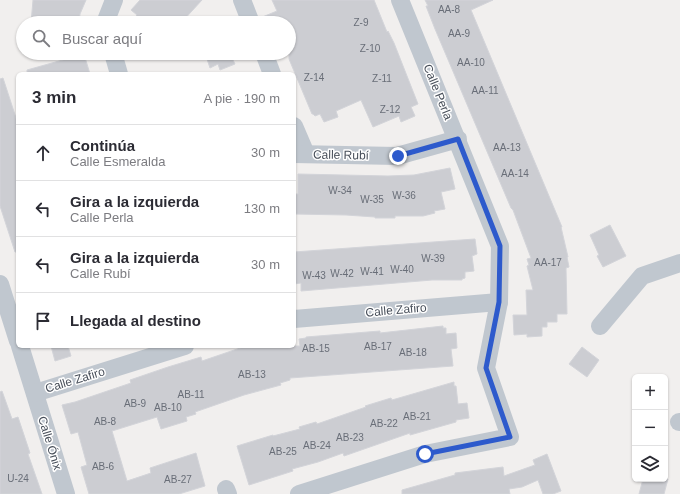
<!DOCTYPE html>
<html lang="es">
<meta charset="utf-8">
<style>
body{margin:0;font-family:Arial,sans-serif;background:#f2f2f3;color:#2b2b33}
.controls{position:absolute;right:12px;bottom:12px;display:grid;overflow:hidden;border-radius:6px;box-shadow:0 1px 3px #0004}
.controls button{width:36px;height:36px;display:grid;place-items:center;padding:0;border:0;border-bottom:1px solid #e1e1e2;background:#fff;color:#2b2b33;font:20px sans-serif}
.stop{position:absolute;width:12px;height:12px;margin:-9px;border:3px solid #2d5acc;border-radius:50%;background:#fff}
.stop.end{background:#2d5acc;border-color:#fff;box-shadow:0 1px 4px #0008}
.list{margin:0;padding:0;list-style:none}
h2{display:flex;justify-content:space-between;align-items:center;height:52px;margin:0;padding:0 16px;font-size:17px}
h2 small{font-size:13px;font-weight:400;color:#7c7c81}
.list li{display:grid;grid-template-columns:26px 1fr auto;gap:12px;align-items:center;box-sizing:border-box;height:56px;padding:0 16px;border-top:1px solid #e1e1e2}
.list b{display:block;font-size:15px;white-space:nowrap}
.list p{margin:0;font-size:13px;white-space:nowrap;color:#7c7c81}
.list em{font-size:13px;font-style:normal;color:#7c7c81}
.icon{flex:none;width:22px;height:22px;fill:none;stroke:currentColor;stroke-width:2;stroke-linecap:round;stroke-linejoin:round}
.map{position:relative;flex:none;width:680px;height:494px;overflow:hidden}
.search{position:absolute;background:#fff;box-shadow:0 1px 3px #0004;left:16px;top:16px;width:280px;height:44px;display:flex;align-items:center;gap:10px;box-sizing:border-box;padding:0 14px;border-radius:22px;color:#7c7c81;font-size:15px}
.panel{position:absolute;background:#fff;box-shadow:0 1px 3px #0004;left:16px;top:72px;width:280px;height:276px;border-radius:6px}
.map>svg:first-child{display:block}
</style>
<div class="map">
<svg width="680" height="494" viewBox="0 0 680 494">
<rect width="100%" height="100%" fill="#f1efee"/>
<g fill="#cccdd2" stroke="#d3d4d9">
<polygon points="33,0 86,0 80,14 79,23 31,23"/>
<polygon points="140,0 202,0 181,23 129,23 137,15 131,10"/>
<polygon points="272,0 374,0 387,32 388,31 394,43 418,104 411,107 415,116 401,122 399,116 373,127 361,100 336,111 338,117 324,122 320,114 315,116 313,114 312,114 289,59 289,23 261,23 260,18 277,11"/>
<polygon points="425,0 493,0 471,10 562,227 561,227 568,257 567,257 569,267 566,268 567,314 557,314 557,322 547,322 547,327 542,327 542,336 527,337 527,334 514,335 513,315 527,315 526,290 533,290 527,266 529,265 527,259 531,258 513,210 511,208 435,29 426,6 428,6"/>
<polygon points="205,53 244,53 245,54 232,58 235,64 220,70 218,64 210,68"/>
<polygon points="84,54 90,74 27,74 27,70"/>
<polygon points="3,78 18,124 18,252 15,252 0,206 0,79"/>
<polygon points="450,168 455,189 441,192 445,209 434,211 435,213 423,216 395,216 395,218 375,218 375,217 346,215 294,214 294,194 298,194 298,174 388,176 414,175"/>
<polygon points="610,225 626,256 603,267 597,256 599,255 590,235"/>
<polygon points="475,239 477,254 472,256 474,271 465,272 465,278 462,279 462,280 432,280 301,291 301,283 294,284 294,252"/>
<polygon points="443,326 443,328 446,328 446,334 456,333 457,348 451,349 453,366 290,378 290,380 280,383 281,385 244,395 195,412 196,414 186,417 187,421 161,429 157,417 112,431 127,481 151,473 150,468 196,453 205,486 179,494 89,494 81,467 87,465 78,432 71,434 62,405 75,402 131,383 130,380 168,367 201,357 202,361 246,346 300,346 299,339 306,338 306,337 380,331 380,333"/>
<polygon points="51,346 68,346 71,356 55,361"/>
<polygon points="582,347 599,360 587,377 569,364"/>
<polygon points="454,382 454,386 456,386 458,404 467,403 469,418 456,420 456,422 410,435 410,433 344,456 343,453 318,462 292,469 293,471 249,485 237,446 273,435 273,436 300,429 299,427 316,422 317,424 366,407 365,406 391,398 392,400"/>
<polygon points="2,391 12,419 18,417 30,453 28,454 42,494 0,494 0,392"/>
<polygon points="547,454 561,491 553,494 543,494 538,480 522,487 509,489 510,494 402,494 402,490 455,475 455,473 503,467 504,476 535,465 533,460"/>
<polygon points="643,479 668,479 664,494 639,494"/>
</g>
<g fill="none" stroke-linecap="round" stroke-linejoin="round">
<g stroke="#c0c7cf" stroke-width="18">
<polyline points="242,0 251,23"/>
<polyline points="105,23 114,0"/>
<polyline points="113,53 119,74"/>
<polyline points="264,53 272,74"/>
<polyline points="294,126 306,154"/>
<polyline points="294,154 397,156 458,139"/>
<polyline points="0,284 18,341"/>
<polyline points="294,319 499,302"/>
<polyline points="600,326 642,276 680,263"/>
<polyline points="20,346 66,494"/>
<polyline points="35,393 185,346"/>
<polyline points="679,422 680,422"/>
<polyline points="226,489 228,494"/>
<polyline points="299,494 425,454 510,437 486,368 499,302 500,246 400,0"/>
</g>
</g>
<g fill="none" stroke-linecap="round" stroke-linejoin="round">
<polyline stroke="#2d5acc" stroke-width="5" points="398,156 458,139 500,246 499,302 486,368 510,437 425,454"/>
</g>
<g text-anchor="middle" stroke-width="3" stroke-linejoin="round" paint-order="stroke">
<g font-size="10" fill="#696e78">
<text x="449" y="13">AA-8</text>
<text x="361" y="26">Z-9</text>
<text x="459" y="37">AA-9</text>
<text x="370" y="52">Z-10</text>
<text x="471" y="66">AA-10</text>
<text x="314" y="81">Z-14</text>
<text x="382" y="82">Z-11</text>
<text x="485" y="94">AA-11</text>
<text x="390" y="113">Z-12</text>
<text x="507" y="151">AA-13</text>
<text x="515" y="177">AA-14</text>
<text x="340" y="194">W-34</text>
<text x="404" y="199">W-36</text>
<text x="372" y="203">W-35</text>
<text x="433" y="262">W-39</text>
<text x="548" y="266">AA-17</text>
<text x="402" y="273">W-40</text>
<text x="372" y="275">W-41</text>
<text x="342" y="277">W-42</text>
<text x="314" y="279">W-43</text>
<text x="378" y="350">AB-17</text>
<text x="316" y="352">AB-15</text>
<text x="413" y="356">AB-18</text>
<text x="252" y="378">AB-13</text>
<text x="191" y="398">AB-11</text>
<text x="135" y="407">AB-9</text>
<text x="168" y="411">AB-10</text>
<text x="417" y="420">AB-21</text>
<text x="105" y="425">AB-8</text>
<text x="384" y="427">AB-22</text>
<text x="350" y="441">AB-23</text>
<text x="317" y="449">AB-24</text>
<text x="283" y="455">AB-25</text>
<text x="103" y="470">AB-6</text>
<text x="18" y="482">U-24</text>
<text x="178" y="483">AB-27</text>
</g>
<g font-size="12" fill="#484f5a" stroke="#fff">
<text transform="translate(438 92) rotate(68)" y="4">Calle Perla</text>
<text transform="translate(341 155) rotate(1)" y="4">Calle Rubí</text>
<text transform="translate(396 310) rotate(-5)" y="4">Calle Zafiro</text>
<text transform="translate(75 380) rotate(-17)" y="4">Calle Zafiro</text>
<text transform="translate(50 443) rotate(73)" y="4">Calle Ónix</text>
</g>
</g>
</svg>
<div class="controls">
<button>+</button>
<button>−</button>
<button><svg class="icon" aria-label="layers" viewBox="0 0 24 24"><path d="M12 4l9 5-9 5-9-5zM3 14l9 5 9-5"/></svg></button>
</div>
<div class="stop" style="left:425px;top:454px"></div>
<div class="stop end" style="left:398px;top:156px"></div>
<div class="search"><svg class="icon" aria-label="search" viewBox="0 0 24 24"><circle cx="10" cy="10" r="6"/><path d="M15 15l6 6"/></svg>Buscar aquí</div>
<section class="panel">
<h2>3 min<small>A pie · 190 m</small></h2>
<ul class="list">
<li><svg class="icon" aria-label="ahead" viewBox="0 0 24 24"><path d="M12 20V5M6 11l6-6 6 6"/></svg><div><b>Continúa</b><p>Calle Esmeralda</p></div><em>30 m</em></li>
<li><svg class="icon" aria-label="left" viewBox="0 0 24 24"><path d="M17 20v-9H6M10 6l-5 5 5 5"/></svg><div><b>Gira a la izquierda</b><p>Calle Perla</p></div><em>130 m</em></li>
<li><svg class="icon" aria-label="left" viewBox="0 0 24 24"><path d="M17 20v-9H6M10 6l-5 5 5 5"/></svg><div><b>Gira a la izquierda</b><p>Calle Rubí</p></div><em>30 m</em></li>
<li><svg class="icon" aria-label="arrive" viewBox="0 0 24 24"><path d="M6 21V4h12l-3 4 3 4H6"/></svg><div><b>Llegada al destino</b></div></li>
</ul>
</section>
</div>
